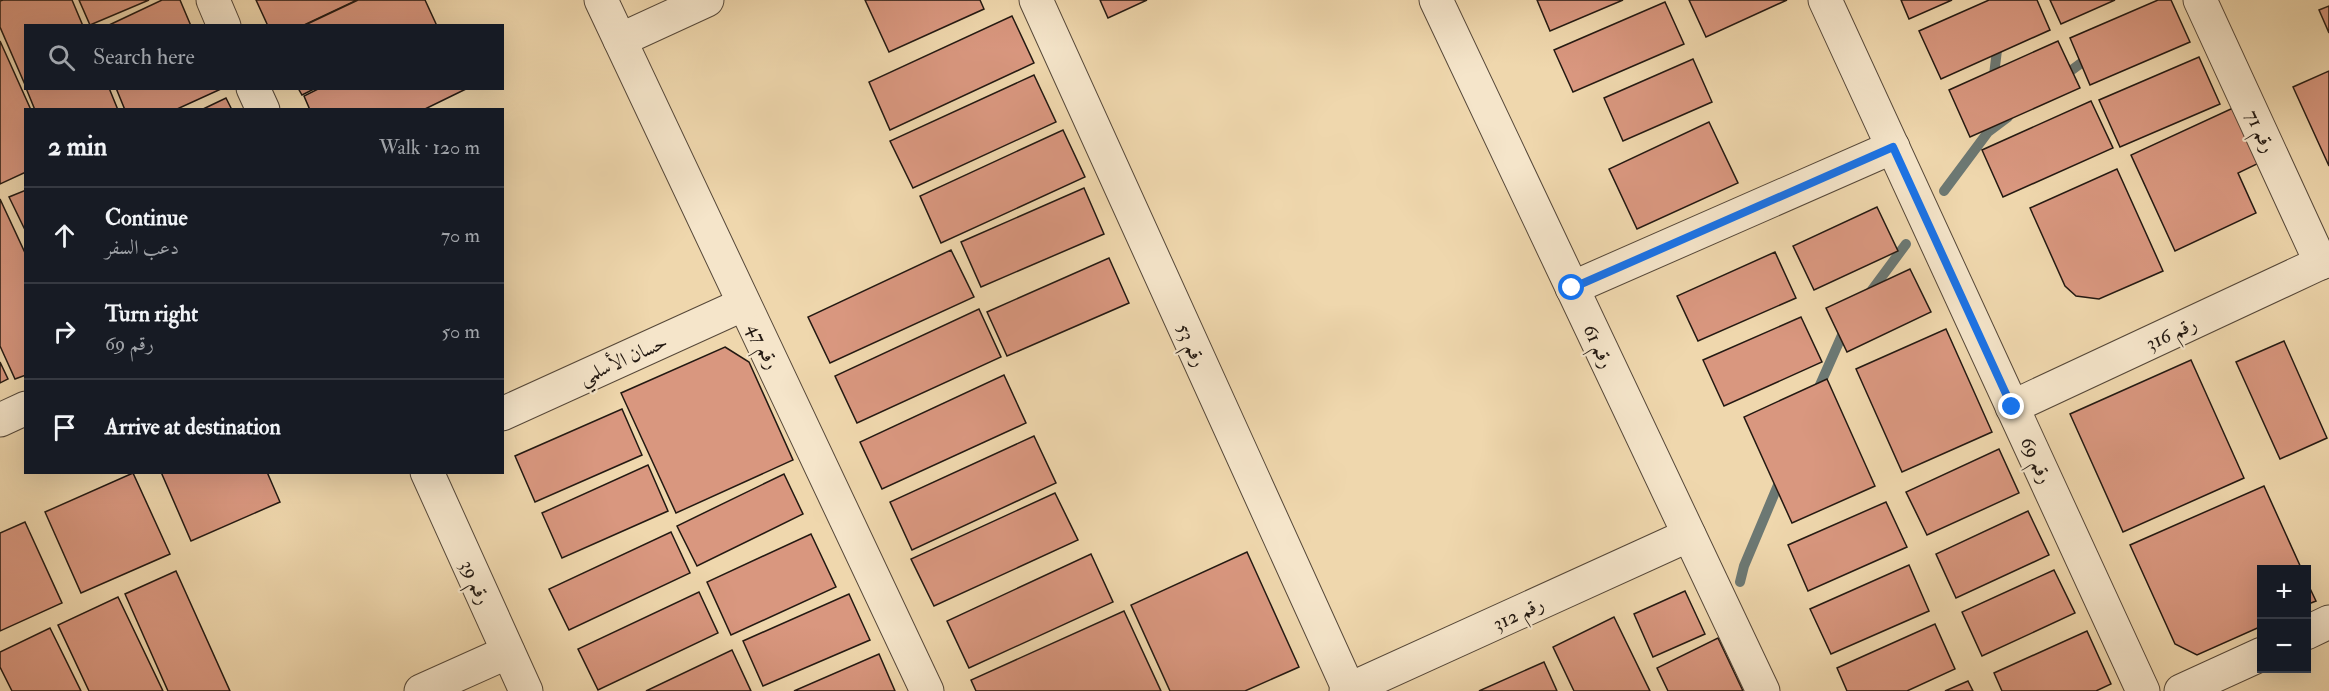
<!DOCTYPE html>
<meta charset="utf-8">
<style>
body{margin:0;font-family:"IM FELL Double Pica",Amiri,serif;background:#20242c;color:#f1f3f6}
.controls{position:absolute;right:18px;bottom:18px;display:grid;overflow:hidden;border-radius:0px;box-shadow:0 6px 24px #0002}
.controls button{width:54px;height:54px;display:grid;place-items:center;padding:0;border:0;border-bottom:2px solid #363941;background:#171b24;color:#f1f3f6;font:30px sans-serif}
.stop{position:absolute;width:18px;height:18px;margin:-14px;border:4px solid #1a73e8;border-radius:50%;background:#fff}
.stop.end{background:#1a73e8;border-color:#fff;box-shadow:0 2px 6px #0008}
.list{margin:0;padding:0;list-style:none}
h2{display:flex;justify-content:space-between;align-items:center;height:78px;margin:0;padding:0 24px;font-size:26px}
h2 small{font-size:20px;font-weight:400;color:#9ea1a6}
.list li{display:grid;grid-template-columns:39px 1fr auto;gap:18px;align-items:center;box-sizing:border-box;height:96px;padding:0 24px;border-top:2px solid #363941}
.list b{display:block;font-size:22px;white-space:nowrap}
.list p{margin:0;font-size:20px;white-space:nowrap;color:#9ea1a6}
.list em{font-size:20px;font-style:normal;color:#9ea1a6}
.icon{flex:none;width:33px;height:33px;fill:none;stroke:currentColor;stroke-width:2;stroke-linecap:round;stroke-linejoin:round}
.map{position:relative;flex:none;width:2329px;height:691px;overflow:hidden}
.search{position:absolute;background:#171b24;box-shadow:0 6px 24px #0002;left:24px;top:24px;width:480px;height:66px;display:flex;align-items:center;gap:15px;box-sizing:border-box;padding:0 21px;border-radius:0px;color:#9ea1a6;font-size:22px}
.panel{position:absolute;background:#171b24;box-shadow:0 6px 24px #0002;left:24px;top:108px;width:480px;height:366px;border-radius:0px}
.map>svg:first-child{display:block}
</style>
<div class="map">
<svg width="2329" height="691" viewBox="0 0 2329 691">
<rect width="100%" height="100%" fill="#efd7ad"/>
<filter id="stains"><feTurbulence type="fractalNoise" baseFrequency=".00333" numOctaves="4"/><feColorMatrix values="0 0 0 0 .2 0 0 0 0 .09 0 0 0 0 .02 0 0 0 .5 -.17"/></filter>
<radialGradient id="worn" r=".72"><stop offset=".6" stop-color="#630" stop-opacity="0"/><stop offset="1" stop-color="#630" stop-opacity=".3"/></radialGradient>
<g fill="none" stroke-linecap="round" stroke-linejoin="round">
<g stroke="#6c7873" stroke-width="10">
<polyline points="2061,78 2092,55"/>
<polyline points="1993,83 1998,42"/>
<polyline points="1944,191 1988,132 2008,117"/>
<polyline points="1869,294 1906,244"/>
<polyline points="1816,394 1846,326"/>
<polyline points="1740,582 1744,566 1781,478"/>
</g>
</g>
<g fill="#d9977f" stroke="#231912" stroke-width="1.5">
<polygon points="3,0 72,0 83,26 26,26 26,87 0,27 0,1"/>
<polygon points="79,0 149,0 90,25"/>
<polygon points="162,0 180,0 191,26 107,26"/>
<polygon points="256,0 357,0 302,26 268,26"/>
<polygon points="358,0 425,0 437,26 303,26"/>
<polygon points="865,0 980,0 984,9 889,52"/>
<polygon points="1100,0 1147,0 1108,18"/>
<polygon points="1537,0 1623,0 1550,31"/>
<polygon points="1689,0 1787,0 1706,37"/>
<polygon points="1901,0 1952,0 1909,19"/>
<polygon points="1989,0 2037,0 2050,30 1941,79 1919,31"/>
<polygon points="2050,0 2115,0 2061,24"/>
<polygon points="2158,0 2171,0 2190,42 2090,85 2070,38"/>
<polygon points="1665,2 1684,44 1573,92 1554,50"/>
<polygon points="2329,6 2329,33 2319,10"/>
<polygon points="1012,16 1034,63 890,130 869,82"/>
<polygon points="0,41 31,110 26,110 26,172 0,184"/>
<polygon points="2058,41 2080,88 1970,137 1949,90"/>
<polygon points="2199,57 2220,104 2120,147 2099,100"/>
<polygon points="1693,59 1712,102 1623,141 1604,98"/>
<polygon points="2329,71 2329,166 2293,87"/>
<polygon points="1034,75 1056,122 913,188 890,141"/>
<polygon points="26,88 109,88 118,110 35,110"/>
<polygon points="116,88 220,88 221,89 175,110 125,110"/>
<polygon points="298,88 316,88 302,95"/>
<polygon points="320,88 468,88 423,110 310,110 304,96"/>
<polygon points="226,98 232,110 201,110"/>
<polygon points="2091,101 2113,148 2003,197 1982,150"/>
<polygon points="2233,108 2259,163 2238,173 2256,213 2175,251 2131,155"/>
<polygon points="1709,122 1738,183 1637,229 1609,169"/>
<polygon points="1063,130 1085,177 941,243 920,196"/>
<polygon points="2117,169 2163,271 2099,299 2076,296 2065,286 2030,208"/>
<polygon points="1084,188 1104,234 981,287 961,242"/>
<polygon points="26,190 26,232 9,197"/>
<polygon points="0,199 26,255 26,375 15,379 0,346"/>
<polygon points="1877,207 1898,251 1814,290 1793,246"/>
<polygon points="951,250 974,297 830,363 808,317"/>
<polygon points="1775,252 1796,298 1698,341 1677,296"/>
<polygon points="1109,258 1129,303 1007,356 987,312"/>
<polygon points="1910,269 1931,312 1847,352 1826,308"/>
<polygon points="979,309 1001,357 857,423 835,376"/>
<polygon points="1801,317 1822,362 1724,406 1703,360"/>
<polygon points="1946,329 1992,432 1902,472 1856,369"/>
<polygon points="2284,341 2327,438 2280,459 2236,362"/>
<polygon points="725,347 749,362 793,460 676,513 621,393"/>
<polygon points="2191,360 2244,478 2123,532 2070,414"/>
<polygon points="0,362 8,379 0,383"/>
<polygon points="1004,375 1026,423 882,489 860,442"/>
<polygon points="1827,379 1875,486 1792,523 1744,417"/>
<polygon points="622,409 642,455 535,502 515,456"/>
<polygon points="1034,436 1056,483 912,550 890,502"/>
<polygon points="1999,449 2019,493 1927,535 1906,492"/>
<polygon points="648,465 668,511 562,558 542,513"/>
<polygon points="161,472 267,472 280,502 191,541"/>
<polygon points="133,473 170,554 81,593 45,512"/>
<polygon points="784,474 803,514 697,566 677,526"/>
<polygon points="2264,486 2302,570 2262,570 2262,626 2197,655 2175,644 2130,545"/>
<polygon points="1055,493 1078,540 934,606 911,559"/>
<polygon points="1886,502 1907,547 1808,591 1788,545"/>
<polygon points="2028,511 2049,555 1956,598 1936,554"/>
<polygon points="25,522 62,603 0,631 0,533"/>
<polygon points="671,532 690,573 569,630 549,589"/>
<polygon points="811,534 836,587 731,635 707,582"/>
<polygon points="1247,552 1299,667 1245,691 1170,691 1131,605"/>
<polygon points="1091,554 1113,602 969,668 947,621"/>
<polygon points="1909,565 1929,611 1831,654 1810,609"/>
<polygon points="2054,570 2075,613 1982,656 1962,612"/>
<polygon points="176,571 230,691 168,691 125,594"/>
<polygon points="2306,580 2316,601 2306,605"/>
<polygon points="1685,591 1705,634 1653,657 1634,614"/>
<polygon points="699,592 718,633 598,690 578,649"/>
<polygon points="849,594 870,640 763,686 743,641"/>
<polygon points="118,597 163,691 89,691 58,625"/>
<polygon points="1124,611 1161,691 976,691 971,680"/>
<polygon points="1614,617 1650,691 1574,691 1553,647"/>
<polygon points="1935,624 1955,669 1907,691 1847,691 1837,668"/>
<polygon points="50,628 81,691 12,691 0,667 0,652"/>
<polygon points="2087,631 2111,684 2096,691 2002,691 1994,673"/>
<polygon points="1718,638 1743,691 1668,691 1657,668"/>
<polygon points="732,650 751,691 646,691"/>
<polygon points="879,654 895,691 794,691"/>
<polygon points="1544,662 1557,691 1479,691"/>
<polygon points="1968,681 1973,691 1945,691"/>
</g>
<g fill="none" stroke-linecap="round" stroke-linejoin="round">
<defs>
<g id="street">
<polyline points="213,0 224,26"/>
<polyline points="601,0 927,691"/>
<polyline points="1036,0 1349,690"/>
<polyline points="1436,0 1763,691"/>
<polyline points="1825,0 2143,691"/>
<polyline points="2200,0 2321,263"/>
<polyline points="620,40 707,0"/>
<polyline points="253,88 263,110"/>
<polyline points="1572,288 1893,147"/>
<polyline points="2012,407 2329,259"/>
<polyline points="502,414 744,304"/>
<polyline points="0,420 26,408"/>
<polyline points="427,472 526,691"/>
<polyline points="2306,633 2329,622"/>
<polyline points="421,691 508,652"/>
<polyline points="1346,691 1689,535"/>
<polyline points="2181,691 2262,654"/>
</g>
</defs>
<use href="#street" stroke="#564839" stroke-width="35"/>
<use href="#street" stroke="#f5e5ca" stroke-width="33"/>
</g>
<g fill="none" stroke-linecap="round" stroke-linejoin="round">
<polyline stroke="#1a73e8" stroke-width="8" points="1572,288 1893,147 2012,407"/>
</g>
<g text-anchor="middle" stroke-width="4.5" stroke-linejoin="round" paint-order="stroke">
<g font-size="20" fill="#231912" stroke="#f5e5ca">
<text transform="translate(2261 131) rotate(65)" y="7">رقم 71</text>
<text transform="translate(2171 333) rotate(-25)" y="7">رقم 316</text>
<text transform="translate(1192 345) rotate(66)" y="7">رقم 53</text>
<text transform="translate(764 346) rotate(65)" y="7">رقم 47</text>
<text transform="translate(1599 346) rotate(65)" y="7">رقم 61</text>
<text transform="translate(623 359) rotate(-24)" y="7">حسان الأسلمي</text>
<text transform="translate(2037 460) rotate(65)" y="7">رقم 69</text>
<text transform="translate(476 582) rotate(66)" y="7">رقم 39</text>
<text transform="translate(1518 613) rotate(-25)" y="7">رقم 312</text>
</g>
</g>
<rect width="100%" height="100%" filter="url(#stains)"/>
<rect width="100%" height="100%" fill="url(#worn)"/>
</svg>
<div class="controls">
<button>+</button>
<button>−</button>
</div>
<div class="stop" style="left:1572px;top:288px"></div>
<div class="stop end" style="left:2012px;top:407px"></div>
<div class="search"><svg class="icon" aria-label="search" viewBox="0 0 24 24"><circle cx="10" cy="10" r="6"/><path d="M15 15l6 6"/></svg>Search here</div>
<section class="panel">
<h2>2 min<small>Walk · 120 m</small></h2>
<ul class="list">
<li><svg class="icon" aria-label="ahead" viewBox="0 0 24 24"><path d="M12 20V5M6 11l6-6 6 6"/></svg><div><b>Continue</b><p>دعب السفر</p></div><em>70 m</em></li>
<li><svg class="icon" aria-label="right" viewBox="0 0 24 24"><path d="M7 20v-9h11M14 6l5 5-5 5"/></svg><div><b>Turn right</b><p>رقم 69</p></div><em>50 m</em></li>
<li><svg class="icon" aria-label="arrive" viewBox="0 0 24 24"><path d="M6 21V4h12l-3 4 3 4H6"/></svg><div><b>Arrive at destination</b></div></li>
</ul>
</section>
</div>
